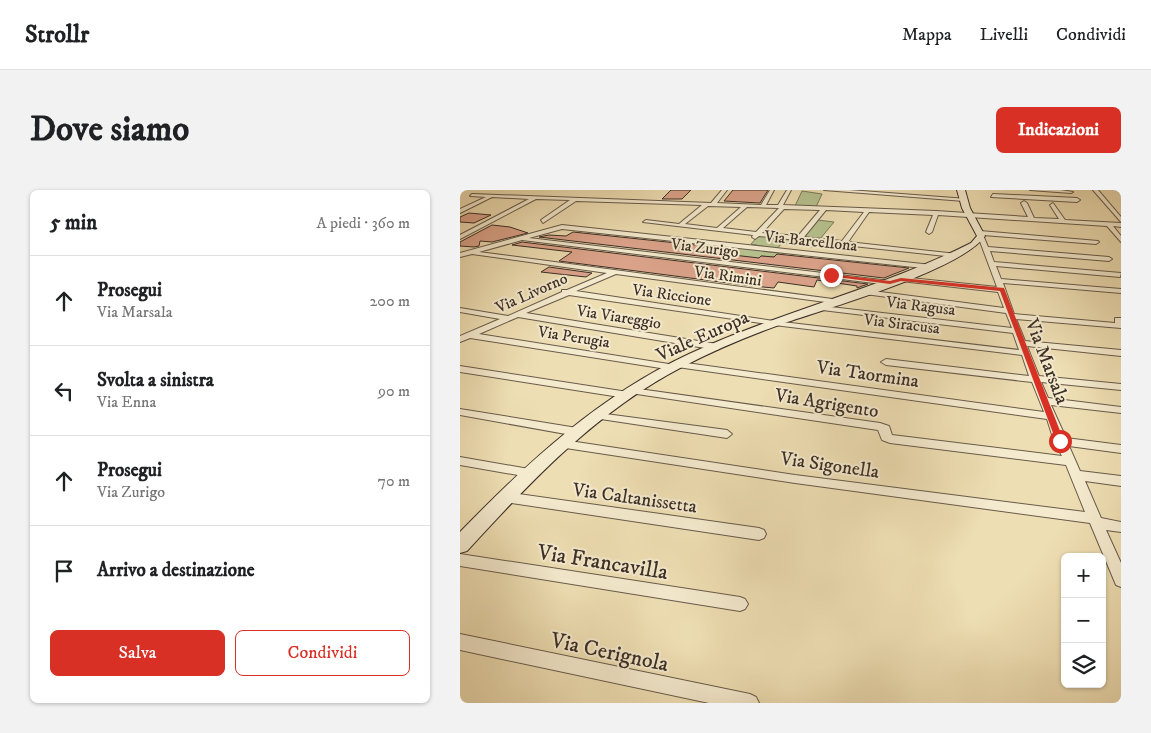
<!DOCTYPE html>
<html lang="it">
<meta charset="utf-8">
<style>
body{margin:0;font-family:"IM FELL DW Pica",serif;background:#f2f2f2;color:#202124}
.controls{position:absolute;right:15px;bottom:15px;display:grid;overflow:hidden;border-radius:8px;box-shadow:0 1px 4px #0004}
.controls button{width:45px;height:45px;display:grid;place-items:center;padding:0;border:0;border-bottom:1px solid #e0e0e0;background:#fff;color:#202124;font:25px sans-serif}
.stop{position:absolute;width:15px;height:15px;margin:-11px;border:4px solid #d93025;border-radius:50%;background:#fff}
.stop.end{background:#d93025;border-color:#fff;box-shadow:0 1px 5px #0008}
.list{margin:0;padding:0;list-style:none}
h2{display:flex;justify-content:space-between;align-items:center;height:65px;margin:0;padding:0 20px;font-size:21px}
h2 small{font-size:16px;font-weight:400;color:#757577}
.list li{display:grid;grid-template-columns:32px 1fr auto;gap:15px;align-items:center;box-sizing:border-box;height:90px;padding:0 20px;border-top:1px solid #e0e0e0}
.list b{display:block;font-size:19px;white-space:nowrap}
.list p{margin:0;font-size:16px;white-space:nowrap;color:#757577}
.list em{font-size:16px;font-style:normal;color:#757577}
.actions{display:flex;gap:10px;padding:15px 20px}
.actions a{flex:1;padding:11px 0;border:1px solid #d93025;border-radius:8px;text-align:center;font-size:18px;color:#d93025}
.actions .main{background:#d93025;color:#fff}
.icon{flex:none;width:28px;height:28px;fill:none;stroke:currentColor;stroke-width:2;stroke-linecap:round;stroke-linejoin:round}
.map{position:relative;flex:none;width:661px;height:513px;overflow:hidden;border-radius:8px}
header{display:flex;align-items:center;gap:30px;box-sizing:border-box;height:70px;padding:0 25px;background:#fff;border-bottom:1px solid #e0e0e0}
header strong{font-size:24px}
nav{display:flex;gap:28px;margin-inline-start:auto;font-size:18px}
.intro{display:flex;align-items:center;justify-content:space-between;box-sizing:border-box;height:120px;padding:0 30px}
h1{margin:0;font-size:35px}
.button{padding:12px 22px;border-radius:8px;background:#d93025;color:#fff;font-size:18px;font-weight:700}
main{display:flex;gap:30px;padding:0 30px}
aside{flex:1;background:#fff;border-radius:8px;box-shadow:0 1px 4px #0004}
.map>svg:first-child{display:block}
</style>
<header>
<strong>Strollr</strong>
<nav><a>Mappa</a><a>Livelli</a><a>Condividi</a></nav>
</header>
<div class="intro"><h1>Dove siamo</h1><a class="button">Indicazioni</a></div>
<main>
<aside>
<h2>5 min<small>A piedi · 360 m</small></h2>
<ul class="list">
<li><svg class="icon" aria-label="ahead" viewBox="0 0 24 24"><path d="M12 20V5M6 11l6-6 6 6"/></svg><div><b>Prosegui</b><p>Via Marsala</p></div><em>200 m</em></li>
<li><svg class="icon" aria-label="left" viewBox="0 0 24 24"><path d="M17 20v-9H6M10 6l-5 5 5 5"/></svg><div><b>Svolta a sinistra</b><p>Via Enna</p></div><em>90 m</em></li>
<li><svg class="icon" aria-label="ahead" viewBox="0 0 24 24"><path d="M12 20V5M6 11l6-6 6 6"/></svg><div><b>Prosegui</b><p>Via Zurigo</p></div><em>70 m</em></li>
<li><svg class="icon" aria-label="arrive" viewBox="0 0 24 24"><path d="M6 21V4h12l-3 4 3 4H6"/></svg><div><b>Arrivo a destinazione</b></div></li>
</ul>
<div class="actions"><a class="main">Salva</a><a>Condividi</a></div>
</aside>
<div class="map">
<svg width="661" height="513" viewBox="0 0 661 513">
<rect width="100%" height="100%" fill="#eedeb3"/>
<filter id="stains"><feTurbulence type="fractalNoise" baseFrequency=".004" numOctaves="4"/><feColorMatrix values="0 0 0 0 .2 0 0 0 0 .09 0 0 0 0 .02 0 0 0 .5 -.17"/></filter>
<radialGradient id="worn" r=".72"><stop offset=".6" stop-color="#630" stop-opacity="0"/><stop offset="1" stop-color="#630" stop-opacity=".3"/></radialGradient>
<g fill="#b6c28e" stroke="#79785a">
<polygon points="342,1 362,4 356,17 335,16"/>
<polygon points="358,30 374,32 360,49 344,47"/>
<polygon points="299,45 358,51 353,57 322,53 317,59 291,54"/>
<polygon points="253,55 320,62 315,67 301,66 298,69 245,62"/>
</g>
<g fill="#dba38a" stroke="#3c2f27">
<polygon points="211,0 231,0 222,9 202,9"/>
<polygon points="273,0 308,0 300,13 264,11"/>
<polygon points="9,23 31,25 14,33 0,32 0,27"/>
<polygon points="32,35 50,37 68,43 32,52 20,51 19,56 14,57 0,56 0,52"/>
<polygon points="113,42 245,56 239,61 299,68 301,66 314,67 317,64 449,78 424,88 79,47 89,45 106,46"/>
<polygon points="62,52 408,94 397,98 397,96 357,90 354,97 318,92 314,98 292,96 99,71 112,62 52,55"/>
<polygon points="89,77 132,83 126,87 81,82"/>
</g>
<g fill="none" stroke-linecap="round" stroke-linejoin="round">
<defs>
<g id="street">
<path d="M262 0H267L257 13 301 15 310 0H314L306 15H318L327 0H331L323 15 476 21 568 27 561 13 564 11 567 13 574 28 599 29 590 15 593 13 605 30 661 33V37L653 36 661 46V52L647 36 478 25 472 42 469 44 466 42 473 25 409 22 388 52 497 64 498 65 495 67 299 46 295 49 292 47 293 45 183 32 186 30 219 34 242 15 116 11 83 33 81 30 110 10 76 9 0 49V45L69 9 32 7 0 23V19L26 7 10 6 12 4 251 13ZM248 16 281 17 257 38 225 34ZM287 17 319 18 296 42 263 38ZM324 19 360 20 338 46 302 43ZM366 20 404 22 382 51 344 47Z"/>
<polygon points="364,0 389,0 507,9 504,11"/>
<polygon points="570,0 601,0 613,2 611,3"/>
<polygon points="633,0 638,0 661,27 661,32"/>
<polygon points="533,4 617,8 620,10 617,12 531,7"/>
<path d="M102 35 472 75 475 77 472 79 102 39 69 48 430 91 434 93 430 95 62 50 19 62 380 110 384 112 380 114 156 84 116 101 314 131 559 160 553 143 362 120 358 118 362 116 552 138 546 123 405 104 401 102 405 100 544 118 538 102 441 91 437 89 441 87 537 97 518 46 519 45 517 43 520 41 638 51 639 52 636 54 523 45 528 57 649 67 652 69 649 71 530 61 534 72 661 83 660 87 536 76 541 89 661 99V103L543 93 554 124 655 133V128H661V138L556 129 565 151 661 160V166L567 156 579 186 661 194V200L581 192 588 208 661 217V223L591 215 606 248 661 255V263L609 256 620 281 661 286V296L625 291 641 328 661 332V342L646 340 661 373V397L656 395 630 333 335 293 99 257 97 254 99 251 103 250 335 285 625 322 606 275 430 253 422 250 418 240 170 203V207L166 208 0 182V176L168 202 169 199 172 198 420 233 429 236 432 245 602 266 594 251 587 229 217 177 213 180 10 148 0 152V146L40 129 0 122V118L48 126 102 102V100H107L147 83 12 64 0 67V63ZM109 105 314 135 562 165 569 186 426 169 421 172 426 175 572 192 584 222 219 172 215 175 19 144 58 127 257 160 261 157 257 154 66 123Z"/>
<polygon points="0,219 117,238 122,242 117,246 0,225"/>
<polygon points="138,223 267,240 272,244 267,248 134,228 133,226"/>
<polygon points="0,267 69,279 73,280 75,283 73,286 69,287 0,275"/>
<polygon points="45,302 299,338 304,340 306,344 304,348 299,350 45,312 41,310 39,307 41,304"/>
<polygon points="0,364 280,407 285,409 288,414 285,419 280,421 0,376"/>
<polygon points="0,444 290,504 296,507 299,513 249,513 0,460"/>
</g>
<path id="secondary" d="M497 0H505L510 18 525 46C500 81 364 119 319 135 286 147 253 161 222 177 137 221 71 291 7 361L0 363V342C68 272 139 206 229 164 321 121 420 99 511 53L517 46 502 18Z"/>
</defs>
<use href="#street" stroke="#685b4a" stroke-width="2"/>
<use href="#secondary" stroke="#3c2f27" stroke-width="2"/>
<use href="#street" fill="#f4eace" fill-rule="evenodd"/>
<use href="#secondary" fill="#f4eace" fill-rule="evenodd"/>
</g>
<polygon fill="#d93025" points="371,84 430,91 441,88 544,98 604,251 603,253 596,251 540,101 441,91 430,94 369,86"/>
<g text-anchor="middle" stroke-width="4" stroke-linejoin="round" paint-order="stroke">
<g font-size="16" fill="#3c2f27" stroke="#f4eace">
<text transform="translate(351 50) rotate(6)" y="6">Via Barcellona</text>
<text transform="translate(245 57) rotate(7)" y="6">Via Zurigo</text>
<text transform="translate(268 85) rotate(8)" y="6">Via Rimini</text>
<text transform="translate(71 102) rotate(-24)" y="6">Via Livorno</text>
<text transform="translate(212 104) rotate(8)" y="6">Via Riccione</text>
<text transform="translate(461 115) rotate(7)" y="6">Via Ragusa</text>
<text transform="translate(159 126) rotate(9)" y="6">Via Viareggio</text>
<text transform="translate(442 133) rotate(7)" y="6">Via Siracusa</text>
<text transform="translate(114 146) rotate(9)" y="6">Via Perugia</text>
</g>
<g font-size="19" fill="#3c2f27" stroke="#f4eace">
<text transform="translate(242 145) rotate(-24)" y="7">Viale Europa</text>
<text transform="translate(588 171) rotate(69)" y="7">Via Marsala</text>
<text transform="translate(408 183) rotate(8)" y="7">Via Taormina</text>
<text transform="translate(367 212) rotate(9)" y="7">Via Agrigento</text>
<text transform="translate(370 274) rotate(8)" y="7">Via Sigonella</text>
<text transform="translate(175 307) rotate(8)" y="7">Via Caltanissetta</text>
</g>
<g font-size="22" fill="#3c2f27" stroke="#f4eace">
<text transform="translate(143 371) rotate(9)" y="8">Via Francavilla</text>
<text transform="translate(150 461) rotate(12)" y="8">Via Cerignola</text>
</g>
</g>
<rect width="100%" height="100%" filter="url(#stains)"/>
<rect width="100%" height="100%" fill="url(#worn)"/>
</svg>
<div class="controls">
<button>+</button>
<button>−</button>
<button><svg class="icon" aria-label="layers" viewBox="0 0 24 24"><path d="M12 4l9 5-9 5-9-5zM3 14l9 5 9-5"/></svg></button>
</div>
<div class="stop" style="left:600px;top:251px"></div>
<div class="stop end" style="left:371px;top:85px"></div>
</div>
</main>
